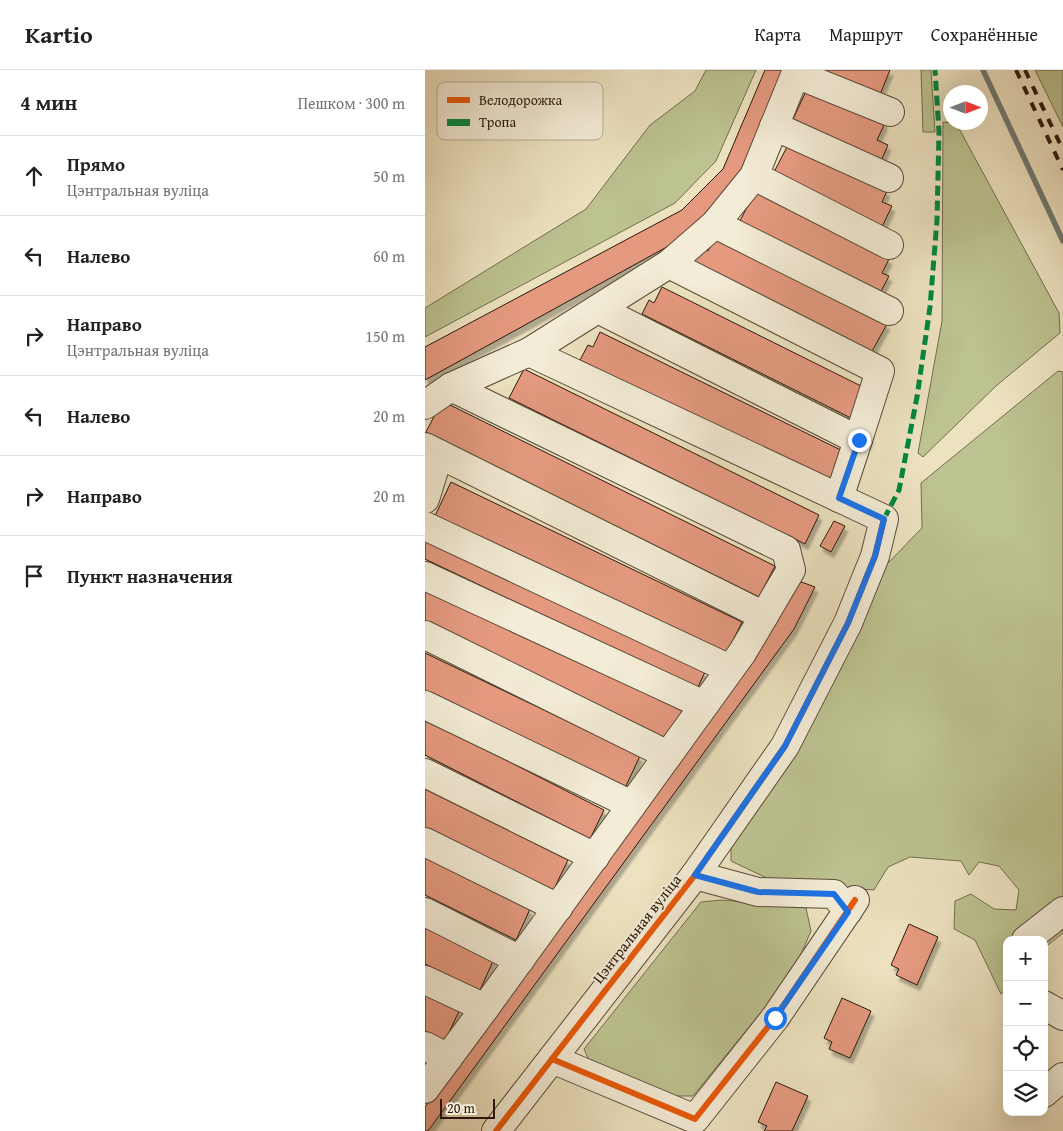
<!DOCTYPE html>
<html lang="ru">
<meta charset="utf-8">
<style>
body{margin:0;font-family:"Gentium Book Plus",serif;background:#f6f6f6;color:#222}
.controls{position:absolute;right:15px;bottom:15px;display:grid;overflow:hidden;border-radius:10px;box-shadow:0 5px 20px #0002}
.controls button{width:45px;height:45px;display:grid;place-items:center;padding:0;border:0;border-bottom:1px solid #e0e0e0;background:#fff;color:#222;font:25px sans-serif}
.compass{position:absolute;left:518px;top:15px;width:45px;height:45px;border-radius:50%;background:#fff;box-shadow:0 5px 20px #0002;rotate:90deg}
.scale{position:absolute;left:15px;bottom:12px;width:55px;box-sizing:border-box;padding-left:5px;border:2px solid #2b180c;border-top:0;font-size:14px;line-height:18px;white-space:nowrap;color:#2b180c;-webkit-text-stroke:4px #f3ecd6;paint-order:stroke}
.stop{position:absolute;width:15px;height:15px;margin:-11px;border:4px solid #1a73e8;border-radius:50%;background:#fff}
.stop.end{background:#1a73e8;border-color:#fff;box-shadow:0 1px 5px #0008}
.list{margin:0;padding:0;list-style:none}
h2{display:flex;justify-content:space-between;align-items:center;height:65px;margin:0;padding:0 20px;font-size:21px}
h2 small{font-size:16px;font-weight:400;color:#767676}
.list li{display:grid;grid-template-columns:32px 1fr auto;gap:15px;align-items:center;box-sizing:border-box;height:80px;padding:0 20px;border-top:1px solid #e0e0e0}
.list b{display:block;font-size:19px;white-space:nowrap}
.list p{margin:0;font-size:16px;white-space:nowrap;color:#767676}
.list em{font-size:16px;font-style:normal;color:#767676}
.icon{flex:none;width:28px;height:28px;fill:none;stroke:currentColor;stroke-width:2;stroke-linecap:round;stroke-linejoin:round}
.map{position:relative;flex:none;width:638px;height:1061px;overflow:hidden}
header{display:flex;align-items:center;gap:30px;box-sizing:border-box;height:70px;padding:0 25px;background:#fff;border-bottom:1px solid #e0e0e0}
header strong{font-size:24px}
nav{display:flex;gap:28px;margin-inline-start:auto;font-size:18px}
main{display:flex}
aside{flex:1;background:#fff}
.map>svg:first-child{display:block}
</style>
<header>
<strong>Kartio</strong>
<nav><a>Карта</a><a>Маршрут</a><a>Сохранённые</a></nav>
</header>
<main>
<aside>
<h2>4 мин<small>Пешком · 300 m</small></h2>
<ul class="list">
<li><svg class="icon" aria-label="ahead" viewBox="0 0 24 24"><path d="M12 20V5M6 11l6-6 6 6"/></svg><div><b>Прямо</b><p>Цэнтральная вуліца</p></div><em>50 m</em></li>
<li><svg class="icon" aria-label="left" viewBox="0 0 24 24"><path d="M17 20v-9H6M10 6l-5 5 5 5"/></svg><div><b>Налево</b></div><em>60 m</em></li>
<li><svg class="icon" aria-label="right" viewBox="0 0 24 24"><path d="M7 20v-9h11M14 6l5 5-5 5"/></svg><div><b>Направо</b><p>Цэнтральная вуліца</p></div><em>150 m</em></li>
<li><svg class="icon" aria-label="left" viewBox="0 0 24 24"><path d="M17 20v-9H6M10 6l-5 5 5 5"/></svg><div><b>Налево</b></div><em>20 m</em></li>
<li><svg class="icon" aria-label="right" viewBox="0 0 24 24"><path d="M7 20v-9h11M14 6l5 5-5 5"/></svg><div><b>Направо</b></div><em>20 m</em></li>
<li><svg class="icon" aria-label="arrive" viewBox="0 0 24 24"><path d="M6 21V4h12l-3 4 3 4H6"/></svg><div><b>Пункт назначения</b></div></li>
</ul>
</aside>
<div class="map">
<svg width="638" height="1061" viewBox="0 0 638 1061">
<defs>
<filter id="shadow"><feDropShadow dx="3" dy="5.5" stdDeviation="1" flood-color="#0004"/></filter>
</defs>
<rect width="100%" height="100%" fill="#ede2c0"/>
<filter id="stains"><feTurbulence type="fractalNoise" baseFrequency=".004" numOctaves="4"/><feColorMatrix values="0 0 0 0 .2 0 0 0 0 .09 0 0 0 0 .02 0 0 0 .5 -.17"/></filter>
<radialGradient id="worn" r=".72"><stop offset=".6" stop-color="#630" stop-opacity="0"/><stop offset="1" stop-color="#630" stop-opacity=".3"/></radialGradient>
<g fill="#bcc290" stroke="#746d4e">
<polygon points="281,0 331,0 291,91 250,133 0,267 0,238 161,139 225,55 270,21"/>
<polygon points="496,0 506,0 510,62 498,62"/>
<polygon points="610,0 638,0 638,57"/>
<polygon points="518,52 531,53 634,243 635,263 571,316 498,387 493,383 517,251"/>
<polygon points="633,301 638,302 638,863 619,878 619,870 582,870 582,917 576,924 550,870 529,859 530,831 546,824 569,839 591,840 594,820 574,796 554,792 544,805 536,791 485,787 463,797 449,820 352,813 306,791 306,770 461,495 497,458 496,413"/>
<polygon points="297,830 381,838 386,861 368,903 268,1026 235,1026 167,998 159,979 276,832"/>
</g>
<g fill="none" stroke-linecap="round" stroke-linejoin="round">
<polyline stroke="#6e7a75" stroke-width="5.5" points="558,0 638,171"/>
</g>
<g fill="#e59a80" stroke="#2b180c" filter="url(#shadow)">
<polygon points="340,0 360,0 312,109 269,162 0,310 0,277 257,140 298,99"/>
<polygon points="391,0 465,0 454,27"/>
<polygon points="383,17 460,53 452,70 463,75 456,91 368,49"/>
<polygon points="364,73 462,121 457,132 467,136 456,159 347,106"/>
<polygon points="330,121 464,189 457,203 464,206 454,225 314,153"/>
<polygon points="290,166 462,254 445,285 266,193 274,177 283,181"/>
<polygon points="237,217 438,317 430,333 435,335 428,349 217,244 224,230 229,233"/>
<polygon points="175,262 424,384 410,415 155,290 163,275 168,277"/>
<polygon points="99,299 394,445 380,474 84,328"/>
<polygon points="17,331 350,496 334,527 1,362"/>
<polygon points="26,412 317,552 300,587 9,448"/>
<polygon points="409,451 420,456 406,482 395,476"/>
<polygon points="0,468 280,602 272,619 0,489"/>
<polygon points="371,510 390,517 369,559 3,1061 0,1061 0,1037 270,666"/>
<polygon points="0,517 257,641 242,671 0,555"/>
<polygon points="0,583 215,686 200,718 0,622"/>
<polygon points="0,649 179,740 165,769 0,685"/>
<polygon points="0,719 143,790 128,821 0,758"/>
<polygon points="0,787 105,839 91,870 0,825"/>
<polygon points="484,854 513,867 492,915 471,905 474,899 466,895"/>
<polygon points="0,856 69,889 55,920 0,894"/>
<polygon points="0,923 35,939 20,971 0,961"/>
<polygon points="417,928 446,941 425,988 404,979 407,972 399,968"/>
<polygon points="351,1012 383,1026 367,1061 339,1061 342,1056 333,1052"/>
</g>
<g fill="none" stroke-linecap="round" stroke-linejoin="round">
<defs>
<g id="minor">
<polyline points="371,4 465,42"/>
<polyline points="349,56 464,108"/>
<polyline points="329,106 464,175"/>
<polyline points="290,154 464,241"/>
<polyline points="244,194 455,301 433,370"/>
<polyline points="173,239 433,370 414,428"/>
<polyline points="0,335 26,317 104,282 244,194 290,154 329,106 372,0"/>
<polyline points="0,377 339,546"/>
<polyline points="0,429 14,384"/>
<polyline points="0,456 305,599"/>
<polyline points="0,506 279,635"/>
<polyline points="0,565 243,685"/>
<polyline points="0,635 207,735"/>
<polyline points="0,703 170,787"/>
<polyline points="0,772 133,838"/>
<polyline points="270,805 333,822 409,824 423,841"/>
<polyline points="0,842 95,890"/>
<polyline points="601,870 638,841"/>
<polyline points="0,910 60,938"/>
<polyline points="619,935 638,946"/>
<polyline points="0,976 23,988"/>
<polyline points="127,989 270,1049 350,948 430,830"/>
<polyline points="0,1019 60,938 317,583 366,500 361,480 26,317"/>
<polyline points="619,1023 638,1007"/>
<polyline points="71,1061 270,805 360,676 423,553 450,486 459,449 104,282"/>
</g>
</defs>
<use href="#minor" stroke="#5c4a39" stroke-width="30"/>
<use href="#minor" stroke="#f3ecd6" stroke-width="28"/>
<g stroke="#2b180c" stroke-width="4" stroke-dasharray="9 9" stroke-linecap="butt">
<polyline points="591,0 638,100"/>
<polyline points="600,0 638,80"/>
</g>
<polyline stroke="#00873e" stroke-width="5" stroke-dasharray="10 5" stroke-linecap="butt" points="459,449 474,420 492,327 505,237 512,150 514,62 510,0"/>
<defs>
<g id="cycleway">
<polyline points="127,989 270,1049 350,948 430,830"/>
<polyline points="71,1061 270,805 360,676 423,553 450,486 459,449"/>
</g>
</defs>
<use href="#cycleway" stroke="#f3ecd6" stroke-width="9"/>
<use href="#cycleway" stroke="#e8590c" stroke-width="6"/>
</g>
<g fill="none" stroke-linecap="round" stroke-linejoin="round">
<polyline stroke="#1a73e8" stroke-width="6" points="350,948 423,842 409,824 333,822 270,805 360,676 423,553 450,486 459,449 414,428 434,370"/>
</g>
<g text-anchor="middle" stroke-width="4" stroke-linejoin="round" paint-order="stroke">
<g font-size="15" fill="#2b180c" stroke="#f3ecd6">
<text transform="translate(212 859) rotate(-52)" y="5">Цэнтральная вуліца</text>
</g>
</g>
<rect x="12" y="12" width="166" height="58" rx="8" fill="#f3ecd6" stroke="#b7ac99" stroke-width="1"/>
<rect x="22" y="27" width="23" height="6" fill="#e8590c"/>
<rect x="22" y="49" width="23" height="7" fill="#00873e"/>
<g font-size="14" fill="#2b180c">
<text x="54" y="35">Велодорожка</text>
<text x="54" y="57">Тропа</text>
</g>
<rect width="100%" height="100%" filter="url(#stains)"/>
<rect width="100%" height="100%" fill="url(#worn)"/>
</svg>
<div class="controls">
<button>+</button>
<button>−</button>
<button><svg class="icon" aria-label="locate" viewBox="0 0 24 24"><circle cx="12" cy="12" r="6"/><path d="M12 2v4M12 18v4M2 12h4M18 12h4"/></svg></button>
<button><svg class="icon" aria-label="layers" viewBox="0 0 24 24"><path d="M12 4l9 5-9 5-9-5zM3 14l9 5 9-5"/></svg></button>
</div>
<svg class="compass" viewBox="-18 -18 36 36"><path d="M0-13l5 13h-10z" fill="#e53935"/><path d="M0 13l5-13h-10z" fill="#767676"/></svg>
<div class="scale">20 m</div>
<div class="stop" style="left:350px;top:948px"></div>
<div class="stop end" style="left:434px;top:370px"></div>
</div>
</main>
